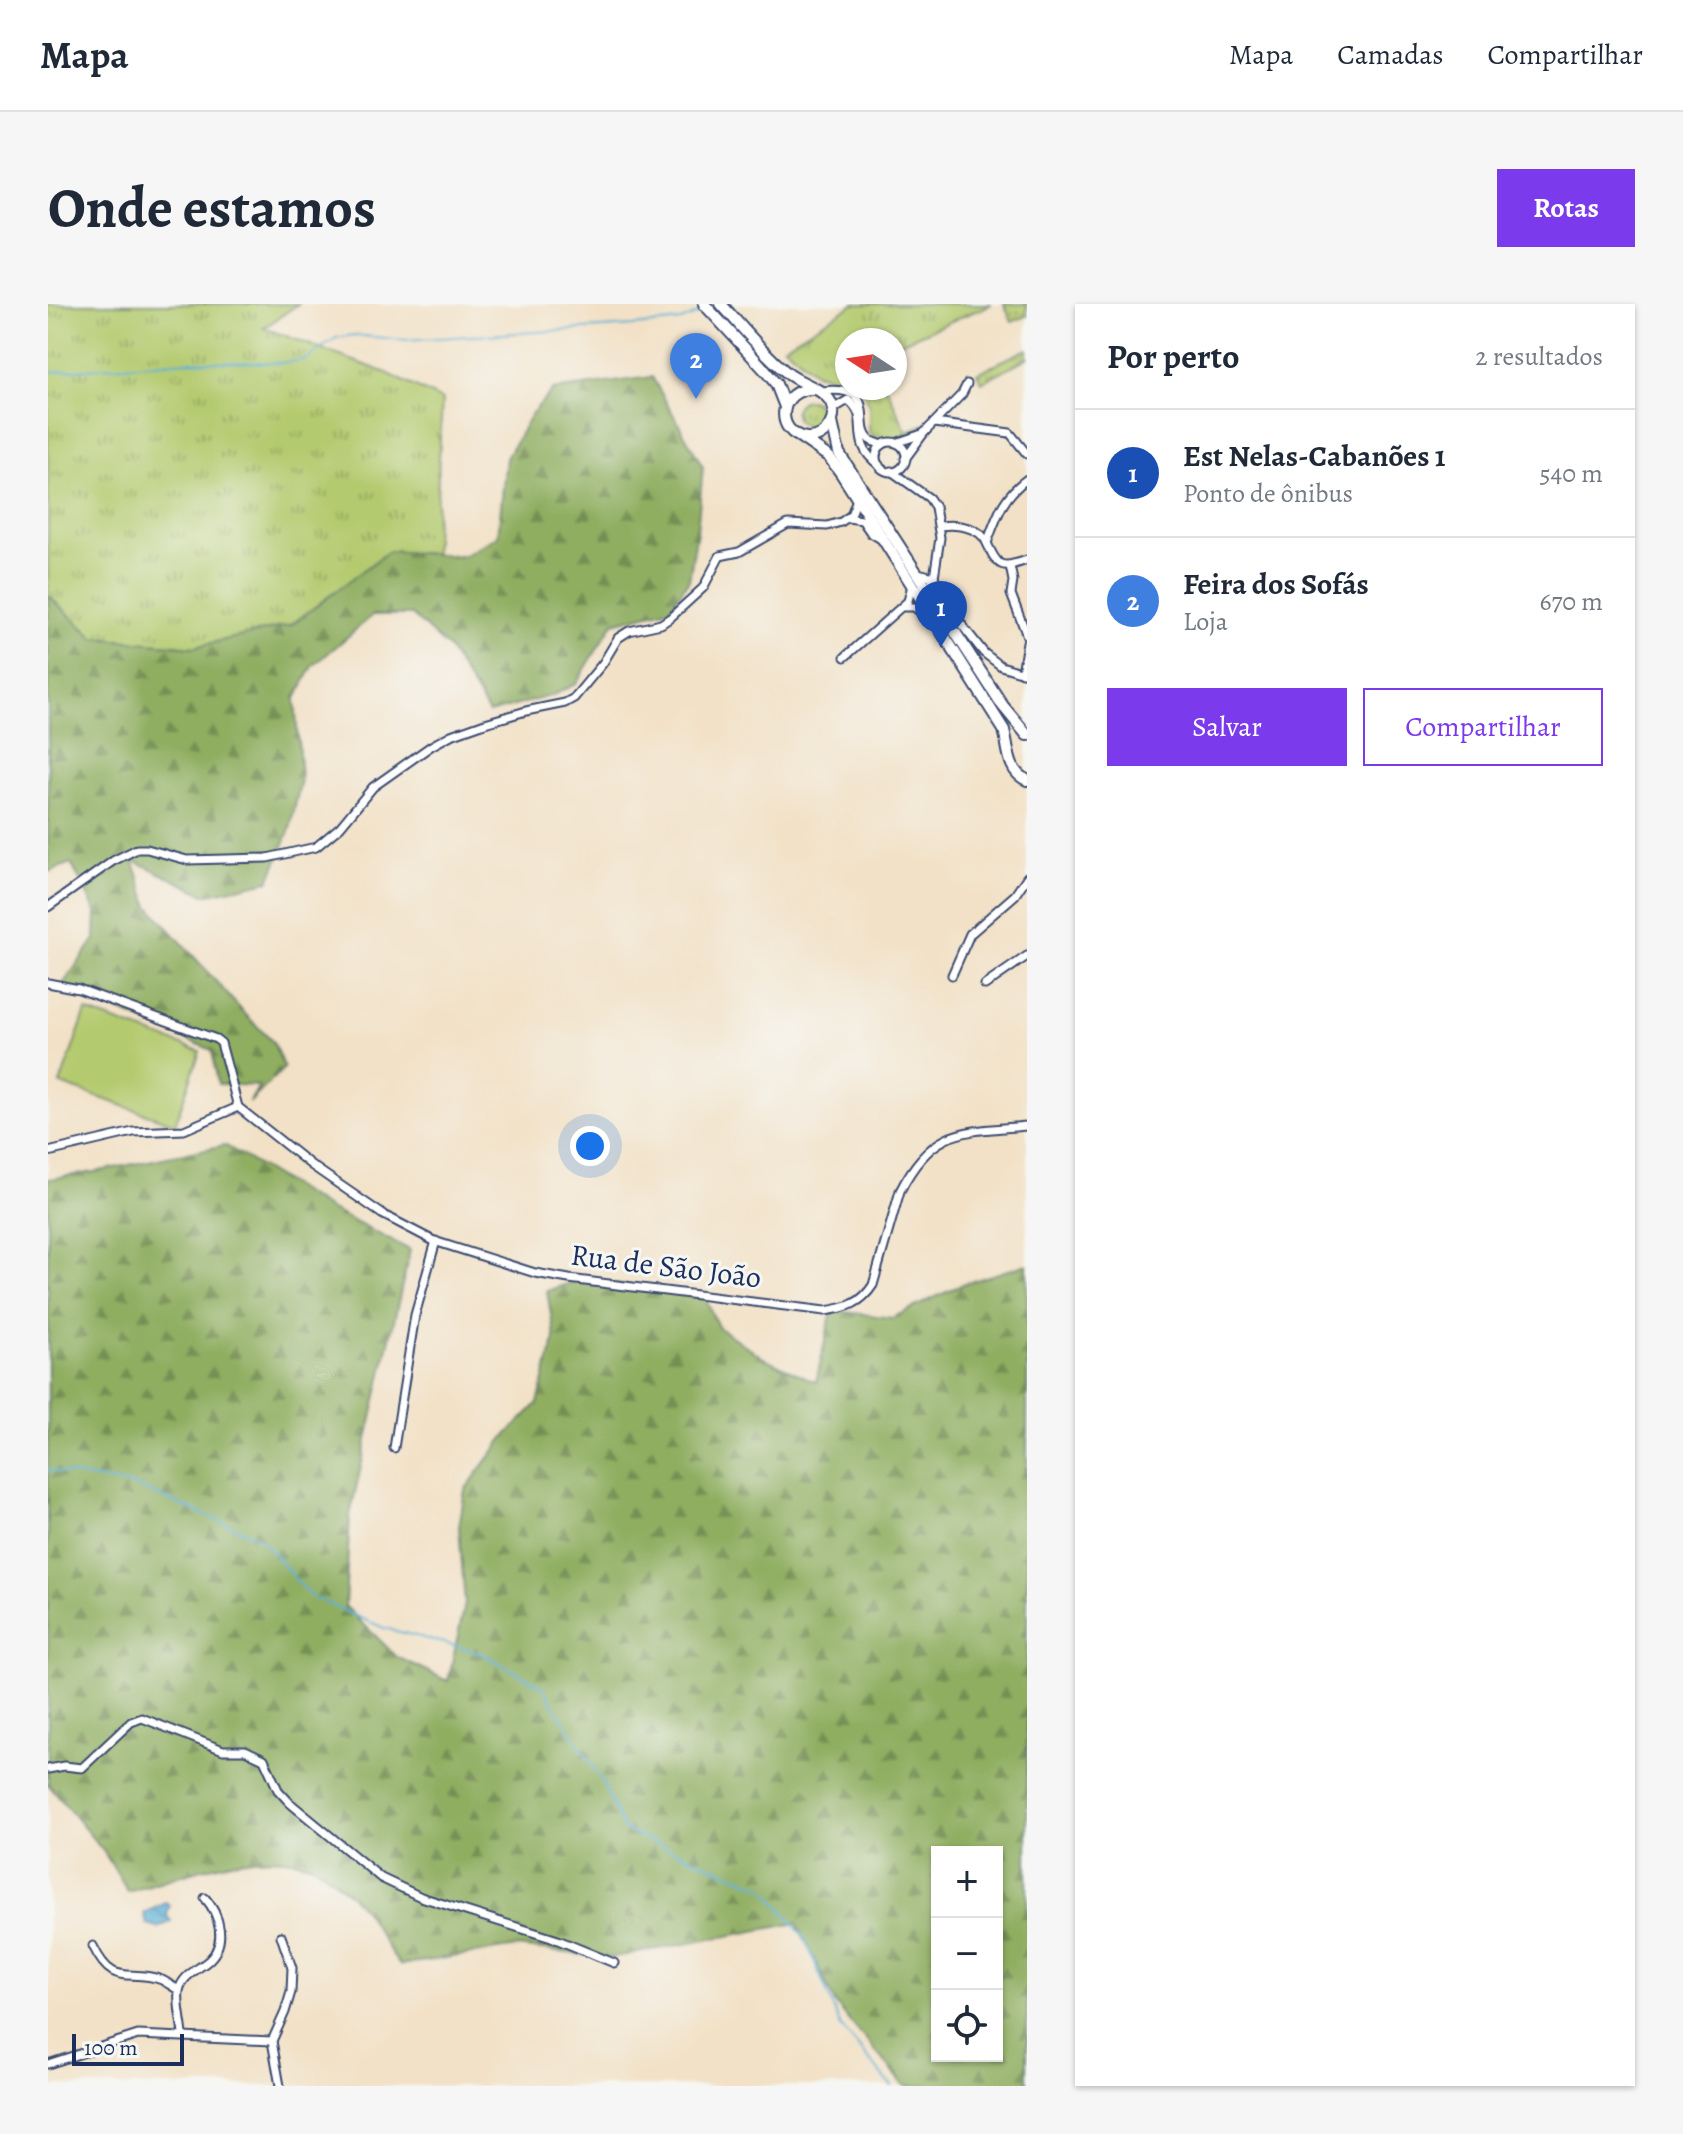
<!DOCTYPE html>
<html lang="pt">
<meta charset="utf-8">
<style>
body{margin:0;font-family:Alegreya,serif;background:#f6f6f7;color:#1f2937}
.controls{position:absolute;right:24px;bottom:24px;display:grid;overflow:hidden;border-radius:0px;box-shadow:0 2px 6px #0004}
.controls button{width:72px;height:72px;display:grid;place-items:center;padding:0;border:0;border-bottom:2px solid #e0e1e3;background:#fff;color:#1f2937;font:40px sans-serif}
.compass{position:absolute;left:787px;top:24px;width:72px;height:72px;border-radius:50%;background:#fff;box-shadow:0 2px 6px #0004;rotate:282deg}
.scale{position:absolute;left:24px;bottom:20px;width:112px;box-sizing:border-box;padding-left:8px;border:4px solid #1b2f5e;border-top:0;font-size:22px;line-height:28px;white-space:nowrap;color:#1b2f5e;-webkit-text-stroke:6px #f6f6f2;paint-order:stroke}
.you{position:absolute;left:542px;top:842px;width:28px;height:28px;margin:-20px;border:6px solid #fff;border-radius:50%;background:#1a73e8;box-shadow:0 0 0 12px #1a73e833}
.badge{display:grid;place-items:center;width:52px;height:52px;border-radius:50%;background:#7c3aed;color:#fff;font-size:26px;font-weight:700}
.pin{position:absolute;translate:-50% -66px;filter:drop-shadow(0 2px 4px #0008)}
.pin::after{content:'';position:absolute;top:42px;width:28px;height:24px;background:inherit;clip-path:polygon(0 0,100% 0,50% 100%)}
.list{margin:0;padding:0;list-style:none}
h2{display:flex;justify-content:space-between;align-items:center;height:104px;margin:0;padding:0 32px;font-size:34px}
h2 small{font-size:26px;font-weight:400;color:#747a83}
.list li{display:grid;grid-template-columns:52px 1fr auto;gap:24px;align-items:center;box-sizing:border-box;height:128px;padding:0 32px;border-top:2px solid #e0e1e3}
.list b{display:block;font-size:30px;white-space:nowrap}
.list p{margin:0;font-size:26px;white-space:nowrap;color:#747a83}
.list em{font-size:26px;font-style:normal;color:#747a83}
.actions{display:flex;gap:16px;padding:24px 32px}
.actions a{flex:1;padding:18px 0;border:2px solid #7c3aed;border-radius:0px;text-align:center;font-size:28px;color:#7c3aed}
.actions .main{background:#7c3aed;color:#fff}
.icon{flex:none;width:44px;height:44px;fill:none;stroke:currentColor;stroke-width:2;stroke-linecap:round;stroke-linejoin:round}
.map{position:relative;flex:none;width:979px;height:1782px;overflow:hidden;border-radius:0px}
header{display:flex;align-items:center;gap:48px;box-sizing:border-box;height:112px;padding:0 40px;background:#fff;border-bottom:2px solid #e0e1e3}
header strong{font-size:38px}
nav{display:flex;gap:44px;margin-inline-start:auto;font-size:28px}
.intro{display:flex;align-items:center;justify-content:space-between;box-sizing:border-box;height:192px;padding:0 48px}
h1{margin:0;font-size:56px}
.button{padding:20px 36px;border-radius:0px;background:#7c3aed;color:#fff;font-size:28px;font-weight:700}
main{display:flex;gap:48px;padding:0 48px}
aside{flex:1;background:#fff;border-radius:0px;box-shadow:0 2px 6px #0004}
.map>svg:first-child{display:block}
</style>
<header>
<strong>Mapa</strong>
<nav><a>Mapa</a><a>Camadas</a><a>Compartilhar</a></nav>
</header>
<div class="intro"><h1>Onde estamos</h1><a class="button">Rotas</a></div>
<main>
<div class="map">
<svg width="979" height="1782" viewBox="0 0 979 1782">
<defs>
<pattern id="grass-tufts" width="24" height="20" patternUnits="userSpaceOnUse" patternTransform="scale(2)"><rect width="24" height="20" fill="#b4ca6e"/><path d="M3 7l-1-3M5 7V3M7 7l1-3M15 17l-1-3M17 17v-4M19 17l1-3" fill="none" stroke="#92a45e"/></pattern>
<pattern id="forest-firs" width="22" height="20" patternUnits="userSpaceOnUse" patternTransform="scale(2)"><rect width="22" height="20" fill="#8fae61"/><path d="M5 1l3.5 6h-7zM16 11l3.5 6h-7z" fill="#748e53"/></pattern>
<pattern id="water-waves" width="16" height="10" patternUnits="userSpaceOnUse" patternTransform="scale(2)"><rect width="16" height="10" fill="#57add3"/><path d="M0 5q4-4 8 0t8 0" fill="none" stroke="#478dae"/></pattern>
</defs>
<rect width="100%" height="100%" fill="#f6f6f2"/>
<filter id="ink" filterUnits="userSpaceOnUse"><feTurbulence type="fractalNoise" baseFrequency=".0125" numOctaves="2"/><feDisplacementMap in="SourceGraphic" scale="16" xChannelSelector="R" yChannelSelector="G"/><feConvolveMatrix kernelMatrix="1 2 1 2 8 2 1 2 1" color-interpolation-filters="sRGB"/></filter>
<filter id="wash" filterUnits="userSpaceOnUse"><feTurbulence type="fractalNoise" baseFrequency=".006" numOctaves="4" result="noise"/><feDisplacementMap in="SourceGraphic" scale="32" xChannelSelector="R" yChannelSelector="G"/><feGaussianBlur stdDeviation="1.8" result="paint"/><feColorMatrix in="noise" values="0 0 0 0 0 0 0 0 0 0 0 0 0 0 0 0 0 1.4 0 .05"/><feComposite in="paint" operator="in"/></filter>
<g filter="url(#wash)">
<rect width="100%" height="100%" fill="#f2e1c6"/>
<g fill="url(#grass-tufts)" stroke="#687c66" stroke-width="2">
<polygon points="0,0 250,0 216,24 339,69 394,96 386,250 341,247 243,321 146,343 46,334 0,291"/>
<polygon points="806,0 944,0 847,41 847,36 799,36 799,77 767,69 736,42"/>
<polygon points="956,0 979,0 979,12 964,18"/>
<polygon points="979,45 979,54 934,78 929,69"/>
<path d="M813 84H839L858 127 878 120C862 130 839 143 821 130V102Z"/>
<circle cx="760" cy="109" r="13"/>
</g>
<g fill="url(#forest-firs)" stroke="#556e60" stroke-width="2" fill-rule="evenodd">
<polygon points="604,73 655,163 649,227 641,276 621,305 565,319 528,380 505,391 441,409 400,344 364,311 325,311 265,362 247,396 253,475 242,525 221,577 158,591 85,556 101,602 195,708 225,738 236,764 201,799 211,782 170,780 164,746 13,683 47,635 48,608 23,559 0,568 0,291 46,334 146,343 243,321 341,247 415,252 450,232 458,154 484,109 505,86"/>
<path d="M177 841 281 905 362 946 302 1211 297 1302 349 1353 400 1377 417 1300 411 1223 417 1186 456 1134 490 1099 507 1034 499 987 528 977 655 989 670 1023 716 1054 768 1078 784 1006 844 1014 915 980 979 960V1782H857L788 1701 749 1619 562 1654 469 1643 352 1661C337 1642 326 1619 311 1600 303 1591 275 1565 264 1561 210 1540 133 1572 80 1588L56 1548 0 1480V875L52 867ZM889 1548H949V1752H889Z"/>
</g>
<polygon fill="#b4ca6e" stroke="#687c66" stroke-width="2" points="38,707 152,747 127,820 12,780"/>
<polygon fill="url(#water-waves)" stroke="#396e98" stroke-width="2" points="118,1599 122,1601 119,1611 124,1617 110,1624 99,1621 96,1609"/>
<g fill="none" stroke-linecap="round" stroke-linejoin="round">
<g stroke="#57add3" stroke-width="2">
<polyline points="0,68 139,57 232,59 257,56 288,34 305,31 357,36 586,22 633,17 656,7"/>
<polyline points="0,1166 88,1182 212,1234 262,1292 336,1324 431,1348 494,1382 552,1474 576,1526 715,1583 757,1634 793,1723 844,1782"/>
</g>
</g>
</g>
<g filter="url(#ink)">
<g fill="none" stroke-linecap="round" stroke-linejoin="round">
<defs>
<g id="street">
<path d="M773 87C834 80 804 122 822 136 823 137 833 140 834 141"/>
<path d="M785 105 800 96C825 115 798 137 831 161"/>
<polyline points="886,119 962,129 979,150"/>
<circle cx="843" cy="153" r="15"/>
<polyline points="848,139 874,130"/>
<polyline points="857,155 876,129 914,90 919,80"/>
<polyline points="843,167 881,194 887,203 892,234 886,273 906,311 936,349 953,362 979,370"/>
<polyline points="800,214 814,216 823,229 833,235"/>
<path d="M892 222C907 220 932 222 939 239 950 264 953 265 979 256"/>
<path d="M939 239C949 212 955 192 979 175"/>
<polyline points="962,262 965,277 963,290 979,332"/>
<polyline points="870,269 886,273 883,279 882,289"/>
<polyline points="856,303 866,303 885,318"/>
<polyline points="797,353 860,297 864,281"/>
<polyline points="974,369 979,338"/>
<polyline points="0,603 65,557 89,545 99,545 139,556 219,554 268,543 292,523 325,483 383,442 403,431 437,419 478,407 517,399 526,394 555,359 570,334 581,327 613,320 622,314 655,284 672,252 691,248 740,220 779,222 793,218 803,211 809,195"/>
<polyline points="904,671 922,630 967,591 979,573"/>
<path d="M0 679 31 685 168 735 173 739 190 803 263 861 334 910 386 937 487 969 521 975 777 1007C798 1004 813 1000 825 981L852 887C885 822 916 828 979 822"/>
<polyline points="937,681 979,652"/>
<polyline points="0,848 85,828 136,826 190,803"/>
<polyline points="346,1144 367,1011 388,937"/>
<polyline points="0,1465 16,1462 34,1464 83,1418 94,1414 175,1446 197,1446 216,1455 230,1486 242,1499 333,1574 373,1593 510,1636 566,1659"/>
<path d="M45 1642C66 1686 81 1663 114 1676 120 1679 125 1683 131 1686"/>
<path d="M135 1731C134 1718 129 1700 131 1687 134 1671 150 1666 161 1656 179 1639 172 1611 157 1594"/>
<polyline points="0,1760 90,1731 224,1737"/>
<polyline points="232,1782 224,1737 237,1708 243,1688 244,1664 233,1632"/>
</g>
<g id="primary">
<polyline points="656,0 716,65 728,80 737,103"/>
<path d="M673 0C694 23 714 48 738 68 750 79 770 82 780 94 793 110 780 135 759 134 726 131 729 83 766 85"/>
<polyline points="784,118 791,149 955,402 979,431"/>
<path d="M749 131 781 153 793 169 956 426C961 444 959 468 979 476"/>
</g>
</defs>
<use href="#street" stroke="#3b4a6e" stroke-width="11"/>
<use href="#primary" stroke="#3b4a6e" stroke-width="14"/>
<use href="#street" stroke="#fff" stroke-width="7"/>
<use href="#primary" stroke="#fff" stroke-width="10"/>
</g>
</g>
<g text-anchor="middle" stroke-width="6" stroke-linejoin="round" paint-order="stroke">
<g font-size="30" fill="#1b2f5e" stroke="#f6f6f2">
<text transform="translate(618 962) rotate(7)" y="10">Rua de São João</text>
</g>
</g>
</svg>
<div class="controls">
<button>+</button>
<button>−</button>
<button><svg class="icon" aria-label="locate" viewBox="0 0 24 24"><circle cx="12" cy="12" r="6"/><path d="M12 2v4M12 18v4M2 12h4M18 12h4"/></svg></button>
</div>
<svg class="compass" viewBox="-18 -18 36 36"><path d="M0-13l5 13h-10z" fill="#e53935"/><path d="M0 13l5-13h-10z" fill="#747a83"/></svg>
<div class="scale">100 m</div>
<div class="you"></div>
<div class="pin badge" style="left:893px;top:343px;background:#1a4fb4">1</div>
<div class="pin badge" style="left:648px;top:95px;background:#3f7fe0">2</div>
</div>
<aside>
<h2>Por perto<small>2 resultados</small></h2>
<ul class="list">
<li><span class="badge" style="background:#1a4fb4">1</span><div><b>Est Nelas-Cabanões 1</b><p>Ponto de ônibus</p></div><em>540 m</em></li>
<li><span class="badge" style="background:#3f7fe0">2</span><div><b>Feira dos Sofás</b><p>Loja</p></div><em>670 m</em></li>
</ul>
<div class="actions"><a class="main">Salvar</a><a>Compartilhar</a></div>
</aside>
</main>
